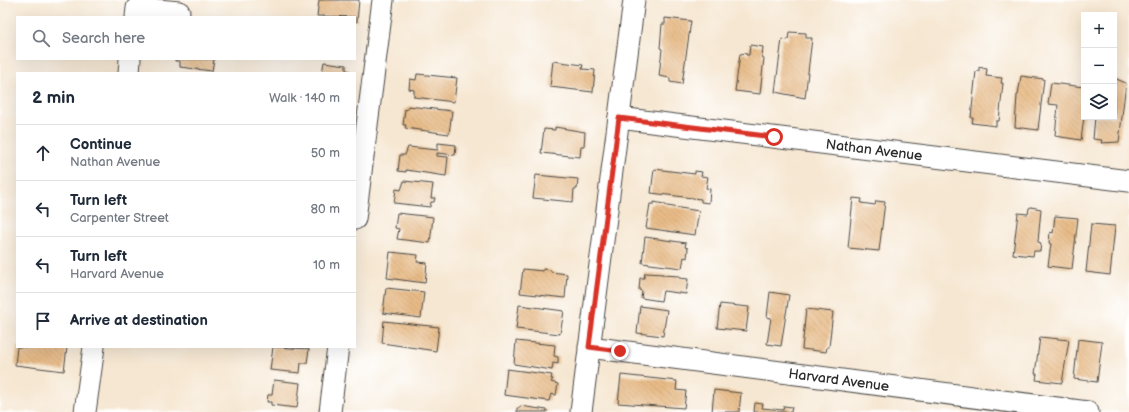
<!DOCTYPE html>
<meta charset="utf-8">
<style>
body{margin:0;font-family:"Balsamiq Sans",sans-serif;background:#f6f6f7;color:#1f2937}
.controls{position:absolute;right:12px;top:12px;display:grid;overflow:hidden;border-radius:0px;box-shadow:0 4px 16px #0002}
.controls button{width:36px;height:36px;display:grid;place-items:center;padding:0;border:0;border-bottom:1px solid #e0e1e3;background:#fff;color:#1f2937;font:20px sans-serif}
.stop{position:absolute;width:12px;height:12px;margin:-9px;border:3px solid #d93025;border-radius:50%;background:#fff}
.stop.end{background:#d93025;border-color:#fff;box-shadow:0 1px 4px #0008}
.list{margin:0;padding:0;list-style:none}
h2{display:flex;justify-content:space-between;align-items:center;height:52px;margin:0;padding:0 16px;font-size:17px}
h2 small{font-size:13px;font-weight:400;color:#747a83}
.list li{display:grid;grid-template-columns:26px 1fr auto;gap:12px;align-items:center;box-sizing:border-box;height:56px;padding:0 16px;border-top:1px solid #e0e1e3}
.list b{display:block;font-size:15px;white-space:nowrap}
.list p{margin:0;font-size:13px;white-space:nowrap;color:#747a83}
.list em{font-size:13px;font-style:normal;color:#747a83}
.icon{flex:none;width:22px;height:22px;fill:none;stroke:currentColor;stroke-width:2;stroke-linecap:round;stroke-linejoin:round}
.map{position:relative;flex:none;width:1129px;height:412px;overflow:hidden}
.search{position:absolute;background:#fff;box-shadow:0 4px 16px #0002;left:16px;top:16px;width:340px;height:44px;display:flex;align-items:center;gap:10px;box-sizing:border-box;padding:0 14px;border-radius:0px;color:#747a83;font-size:15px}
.panel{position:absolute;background:#fff;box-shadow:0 4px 16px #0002;left:16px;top:72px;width:340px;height:276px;border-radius:0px}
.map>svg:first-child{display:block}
</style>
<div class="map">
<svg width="1129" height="412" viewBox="0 0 1129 412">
<defs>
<pattern id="building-back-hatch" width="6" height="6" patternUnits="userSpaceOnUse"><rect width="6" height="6" fill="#e8bb87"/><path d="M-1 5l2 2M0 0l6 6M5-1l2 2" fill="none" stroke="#c7a175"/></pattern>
</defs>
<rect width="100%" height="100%" fill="#fff"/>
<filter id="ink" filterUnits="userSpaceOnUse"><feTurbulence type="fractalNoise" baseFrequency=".025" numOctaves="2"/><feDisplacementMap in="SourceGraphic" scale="8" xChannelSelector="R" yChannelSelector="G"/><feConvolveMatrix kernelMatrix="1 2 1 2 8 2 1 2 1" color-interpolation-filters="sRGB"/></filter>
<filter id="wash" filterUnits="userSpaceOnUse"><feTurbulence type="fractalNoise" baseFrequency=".012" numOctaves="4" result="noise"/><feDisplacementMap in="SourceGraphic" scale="16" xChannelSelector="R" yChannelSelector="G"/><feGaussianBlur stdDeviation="0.9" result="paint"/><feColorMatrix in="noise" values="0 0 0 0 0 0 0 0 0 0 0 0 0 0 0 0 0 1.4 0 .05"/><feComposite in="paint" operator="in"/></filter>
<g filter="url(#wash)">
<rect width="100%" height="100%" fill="#f6e7d2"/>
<g id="blocks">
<g fill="url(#building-back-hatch)">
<polygon points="319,0 359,0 357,22 355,21 355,17 317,16"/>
<polygon points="665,18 691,21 682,84 670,82 670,78 659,76 662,49 660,48 662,24 665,24"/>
<polygon points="789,32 806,33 806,38 812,38 805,98 775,92 782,39 788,40"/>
<polygon points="750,45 763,47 762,57 764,58 760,94 735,91 740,54 746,53 746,55 749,55"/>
<polygon points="175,59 214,59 212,71 180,67 180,61 175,61"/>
<polygon points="553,61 583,65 582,69 595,70 593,92 550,87"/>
<polygon points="324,62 346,65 346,70 350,71 350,73 322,73"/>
<polygon points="979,67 987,69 986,76 1002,78 1001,83 1003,83 999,121 996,121 996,126 972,123 973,118 971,118 976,71 979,71"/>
<polygon points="417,74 457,78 454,102 414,97 414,90 409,89 410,79 416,80"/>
<polygon points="1021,76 1044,79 1038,130 1015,127 1017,95 1018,95"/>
<polygon points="1114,78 1126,83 1119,142 1101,143 1102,140 1093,139 1095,117 1114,117"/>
<polygon points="1051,83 1084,87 1084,117 1081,140 1055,136 1058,105 1048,104"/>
<polygon points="408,106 452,111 449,134 405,128 406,125 403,125 405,109 407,110"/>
<polygon points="555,127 585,132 584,146 581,146 580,157 541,153 544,129 555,130"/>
<polygon points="438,143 456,145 455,155 437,153 437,156 448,157 446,176 406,170 406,172 398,171 400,155 405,155 408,147 438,150"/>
<polygon points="654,169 695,174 695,171 702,172 701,176 708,177 706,188 710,189 709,203 701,202 701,199 651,193"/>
<polygon points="536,175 578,179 577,189 574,189 573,202 533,198"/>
<polygon points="404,181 433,184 431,198 435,198 434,202 431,202 430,207 394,203 396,189 401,190"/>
<polygon points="853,198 862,199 861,203 875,205 876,201 885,202 879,251 848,248"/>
<polygon points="654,202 664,204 667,206 699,211 695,235 646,228 650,204 654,204"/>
<polygon points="1031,207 1041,209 1038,242 1041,243 1040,251 1034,251 1033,256 1013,254 1018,213 1028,214 1029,208"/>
<polygon points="397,213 433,217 430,243 397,239 399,229 395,228"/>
<polygon points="1055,216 1078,218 1072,269 1048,266 1051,244 1049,243 1050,232 1053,233"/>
<polygon points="1091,224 1115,226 1110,275 1086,272"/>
<polygon points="645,237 686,243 685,247 688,248 687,258 684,257 682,268 642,263"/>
<polygon points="390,252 418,255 417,262 427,263 425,283 387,278"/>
<polygon points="523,269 543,271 543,269 551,270 551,272 567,274 565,298 520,293"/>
<polygon points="645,273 663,274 663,275 679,276 679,278 688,279 686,294 663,291 661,301 641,298 642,291 639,290 640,278 644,278"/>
<polygon points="386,288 424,292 421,318 383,313"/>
<polygon points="770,292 789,295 781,346 767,344 771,318 767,317"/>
<polygon points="720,304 749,307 746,331 717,328"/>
<polygon points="519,305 564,311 560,334 516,329"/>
<polygon points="640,306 667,310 663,336 637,333"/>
<polygon points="806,309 833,312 829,347 827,347 826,352 802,349"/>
<polygon points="384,321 439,327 436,351 382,343"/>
<polygon points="1040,337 1069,340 1062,383 1036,380 1037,374 1035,374"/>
<polygon points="1078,339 1102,342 1097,382 1074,379"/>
<polygon points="516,341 555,345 554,356 558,357 558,364 553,363 552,370 514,364"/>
<polygon points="17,347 67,347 64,371 15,365"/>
<polygon points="273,347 309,349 307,363 301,363 300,373 270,370"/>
<polygon points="507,369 552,375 551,379 553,379 551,382 558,384 556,395 551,394 549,401 504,395"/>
<polygon points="621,375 677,381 676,390 686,391 684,408 618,403"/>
<polygon points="274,380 300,383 297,408 271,405 271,402 267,402 268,395 272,395"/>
<polygon points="714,390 741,393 739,412 712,412"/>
<polygon points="755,403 763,404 762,408 783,410 784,406 792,407 791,412 754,412"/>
<polygon points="520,406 547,410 547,412 517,412 517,408 520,408"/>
</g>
</g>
</g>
<g filter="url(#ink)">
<use href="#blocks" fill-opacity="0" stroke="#494744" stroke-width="1"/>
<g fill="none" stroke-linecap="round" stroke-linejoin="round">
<defs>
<g id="minor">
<polyline points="136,17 137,8 179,12"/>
<polyline points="129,73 130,59"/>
<path id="s1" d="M619 118 1129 181"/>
<polyline points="355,219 383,0"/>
<path id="s2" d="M589 347 1088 412"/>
<polyline points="85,412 94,347"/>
<polyline points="330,412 338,347"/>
<polyline points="581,412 634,0"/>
</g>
</defs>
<use href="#minor" stroke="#494744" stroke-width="23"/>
<use href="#minor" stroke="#fff" stroke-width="21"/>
</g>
</g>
<g fill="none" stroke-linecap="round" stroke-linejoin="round" filter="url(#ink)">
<polyline stroke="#d93025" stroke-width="5" points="620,351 589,347 619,118 774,137"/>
</g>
<g text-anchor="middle" stroke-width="4" stroke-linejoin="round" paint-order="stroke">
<g font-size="14" fill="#2b2b2b" stroke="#fff">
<text dy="5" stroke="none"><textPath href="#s1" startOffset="257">Nathan Avenue</textPath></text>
<text dy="5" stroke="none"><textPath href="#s2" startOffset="252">Harvard Avenue</textPath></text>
</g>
</g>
</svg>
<div class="controls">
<button>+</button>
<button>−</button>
<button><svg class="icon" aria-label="layers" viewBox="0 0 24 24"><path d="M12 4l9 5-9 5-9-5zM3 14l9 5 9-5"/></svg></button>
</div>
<div class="stop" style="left:774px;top:137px"></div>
<div class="stop end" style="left:620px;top:351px"></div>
<div class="search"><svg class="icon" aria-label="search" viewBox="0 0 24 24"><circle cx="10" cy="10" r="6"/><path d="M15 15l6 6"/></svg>Search here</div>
<section class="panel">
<h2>2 min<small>Walk · 140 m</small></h2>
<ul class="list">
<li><svg class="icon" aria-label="ahead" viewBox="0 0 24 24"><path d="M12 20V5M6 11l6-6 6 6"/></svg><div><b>Continue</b><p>Nathan Avenue</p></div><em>50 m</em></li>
<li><svg class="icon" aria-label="left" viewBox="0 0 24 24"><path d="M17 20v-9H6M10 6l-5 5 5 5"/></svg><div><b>Turn left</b><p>Carpenter Street</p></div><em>80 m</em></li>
<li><svg class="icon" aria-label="left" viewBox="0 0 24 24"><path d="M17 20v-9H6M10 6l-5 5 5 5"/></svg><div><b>Turn left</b><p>Harvard Avenue</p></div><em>10 m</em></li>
<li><svg class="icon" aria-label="arrive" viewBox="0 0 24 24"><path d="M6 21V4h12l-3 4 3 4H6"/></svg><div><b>Arrive at destination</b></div></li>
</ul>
</section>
</div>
